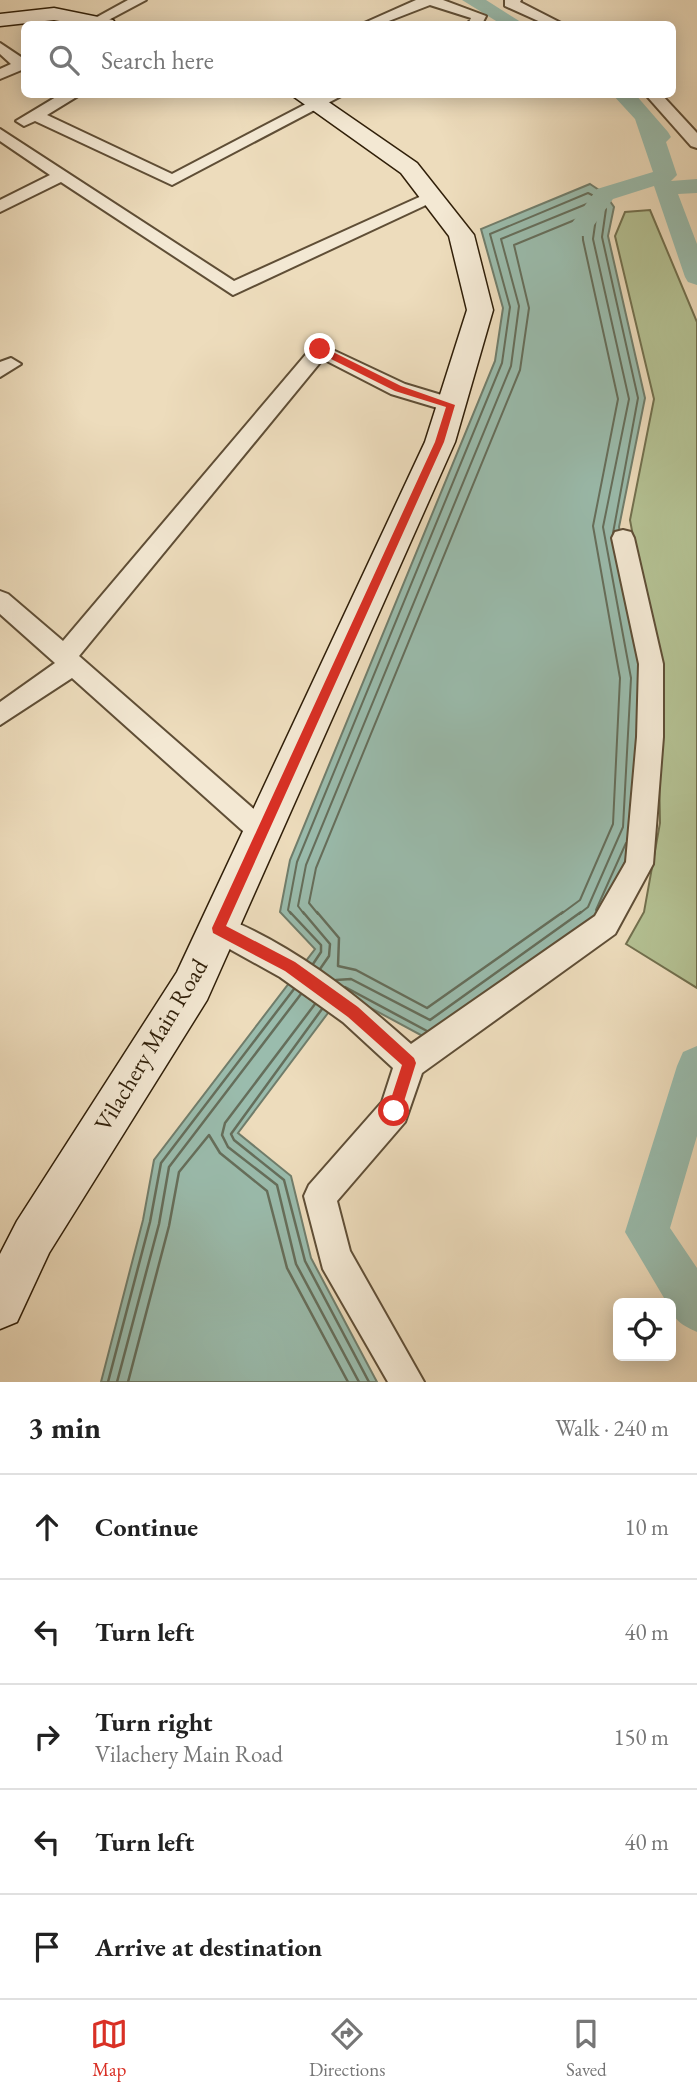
<!DOCTYPE html>
<meta charset="utf-8">
<style>
body{margin:0;font-family:"EB Garamond",serif;background:#f2f2f2;color:#222}
.controls{position:absolute;right:21px;bottom:21px;display:grid;overflow:hidden;border-radius:10px;box-shadow:0 4px 18px #0003}
.controls button{width:63px;height:63px;display:grid;place-items:center;padding:0;border:0;border-bottom:2px solid #e0e0e0;background:#fff;color:#222;font:35px sans-serif}
.stop{position:absolute;width:21px;height:21px;margin:-16px;border:5px solid #d93025;border-radius:50%;background:#fff}
.stop.end{background:#d93025;border-color:#fff;box-shadow:0 2px 7px #0008}
.list{margin:0;padding:0;list-style:none}
h2{display:flex;justify-content:space-between;align-items:center;height:91px;margin:0;padding:0 28px;font-size:30px}
h2 small{font-size:23px;font-weight:400;color:#767676}
.list li{display:grid;grid-template-columns:46px 1fr auto;gap:21px;align-items:center;box-sizing:border-box;height:105px;padding:0 28px;border-top:2px solid #e0e0e0}
.list b{display:block;font-size:26px;white-space:nowrap}
.list p{margin:0;font-size:23px;white-space:nowrap;color:#767676}
.list em{font-size:23px;font-style:normal;color:#767676}
.icon{flex:none;width:38px;height:38px;fill:none;stroke:currentColor;stroke-width:2;stroke-linecap:round;stroke-linejoin:round}
.map{position:relative;flex:none;width:697px;height:1382px;overflow:hidden}
.search{position:absolute;background:#fff;box-shadow:0 4px 18px #0003;left:21px;right:21px;top:21px;height:77px;display:flex;align-items:center;gap:18px;box-sizing:border-box;padding:0 24px;border-radius:10px;color:#767676;font-size:26px}
.sheet{height:616px;background:#fff}
nav{display:flex;justify-content:space-around;align-items:center;box-sizing:border-box;height:98px;border-top:2px solid #e0e0e0;background:#fff;font-size:19px;color:#767676}
nav a{display:grid;justify-items:center;gap:4px}
nav .on{color:#d93025}
.map>svg:first-child{display:block}
</style>
<div class="map">
<svg width="697" height="1382" viewBox="0 0 697 1382">
<rect width="100%" height="100%" fill="#eddcbc"/>
<filter id="stains"><feTurbulence type="fractalNoise" baseFrequency=".00286" numOctaves="4"/><feColorMatrix values="0 0 0 0 .2 0 0 0 0 .09 0 0 0 0 .02 0 0 0 .5 -.17"/></filter>
<radialGradient id="worn" r=".72"><stop offset=".6" stop-color="#630" stop-opacity="0"/><stop offset="1" stop-color="#630" stop-opacity=".3"/></radialGradient>
<polygon fill="#b4c193" stroke="#72704e" stroke-width="2" points="650,210 697,322 697,988 626,944 644,912 660,823 657,665 630,520 654,399 615,236 625,212"/>
<polygon fill="#9abcad" stroke="#707d6b" stroke-width="2" points="590,184 605,194 614,207 608,236 645,398 619,527 647,676 639,830 601,916 430,1040 343,993 238,1133 291,1176 311,1258 377,1382 101,1382 143,1220 154,1160 315,949 280,912 290,860 495,361 503,308 481,229"/>
<g fill="none" stroke-linecap="round" stroke-linejoin="round">
<g stroke="#656e5b" stroke-width="2">
<polyline points="596,910 626,843"/>
<polyline points="291,914 288,910 297,862 502,363 510,307 490,234 588,193 600,199 606,209 602,237 638,398 613,533"/>
<polyline points="304,914 298,906 306,865 511,366 519,306 501,239 589,203 597,211 593,239 629,399 603,527 631,678 623,827 588,907 579,914"/>
<polyline points="318,914 309,903 316,868 520,370 529,308 514,245 582,217 583,240 618,399 593,526 620,678 613,824 580,900 561,914"/>
</g>
<g stroke="#656e5b" stroke-width="2.5">
<polyline points="290,912 321,945 321,952 313,964"/>
<polyline points="303,912 330,944 329,956 320,969"/>
<polyline points="317,912 339,938 338,966 356,970 427,1008 563,912"/>
<polyline points="336,980 351,979 430,1020 581,912"/>
<polyline points="345,987 427,1031"/>
<polyline points="315,1004 225,1123 222,1135 228,1147 277,1185 296,1264 359,1382"/>
<polyline points="322,1009 231,1134 234,1140 284,1180 305,1261 369,1382"/>
<polyline points="108,1382 150,1222 161,1163 294,989"/>
<polyline points="117,1382 159,1224 169,1167 301,994"/>
<polyline points="128,1382 169,1226 179,1172 209,1135 220,1153 267,1191 287,1268 348,1382"/>
</g>
<g fill="#9abcad" fill-rule="evenodd">
<polygon points="462,0 486,0 524,24 501,24"/>
<polygon points="612,94 635,94 668,132 671,137 666,142 677,175 671,181 697,179 697,193 678,194 697,244 697,285 688,282 685,277 654,186 613,199 586,236 570,236 566,231 597,189 653,172 635,119"/>
<path d="M697 1046V1136L670 1228 697 1268V1332C684 1326 671 1320 671 1303H667L625 1232 677 1066 683 1052Z"/>
</g>
<defs>
<g id="street">
<polygon points="128,0 146,0 101,24 88,22"/>
<polygon points="416,0 443,0 486,16 482,24 468,24 471,18 430,5 381,24 362,24"/>
<polygon points="505,0 521,0 520,2 563,24 545,24 505,6"/>
<polygon points="0,43 24,59 24,69 0,79 0,69 11,64 0,54"/>
<polygon points="61,94 78,96 47,115 172,174 325,94 345,94 172,185 35,121 24,126 16,121"/>
<polygon points="645,94 661,94 697,133 697,148 691,146"/>
<polygon points="0,129 234,281 426,194 432,193 441,198 233,295 61,182 0,212 0,200 50,175 0,141"/>
<polygon points="320,344 405,384 458,400 461,405 451,412 391,394 323,359 79,656 271,824 275,832 271,840 262,844 253,840 72,678 0,725 0,702 55,663 0,614 0,591 8,594 63,641 313,346"/>
<polygon points="11,358 21,364 0,377 0,362"/>
<path d="M623 530 631 532 634 538 663 664V737L653 864 615 934 422 1073 405 1122 337 1201 350 1251 424 1382H388L323 1269 304 1196 309 1185 382 1102 393 1068 343 1022 280 977 208 937 204 928 208 919 218 915C291 943 354 993 411 1044L595 916 626 862 637 737 639 664 612 538 615 532Z"/>
</g>
<g id="secondary">
<polygon points="54,8 113,20 116,24 76,24 54,20 0,26 0,14"/>
<polygon points="290,94 317,94 417,163 474,235 493,310 455,442 207,1000 49,1253 17,1322 0,1329 0,1254 17,1221 177,972 425,442 467,310 449,236 401,173"/>
</g>
</defs>
<use href="#street" stroke="#5f4e36" stroke-width="4"/>
<use href="#secondary" stroke="#301f09" stroke-width="3"/>
<use href="#street" fill="#f3e8d3" fill-rule="evenodd"/>
<use href="#secondary" fill="#f3e8d3" fill-rule="evenodd"/>
</g>
<polygon fill="#d93025" points="317,347 323,347 401,386 455,405 444,442 226,926 295,962 358,1007 414,1058 416,1063 401,1111 394,1118 387,1111 402,1065 348,1017 285,971 213,933 212,928 435,442 446,407 395,391 317,352"/>
<g text-anchor="middle" stroke-width="5" stroke-linejoin="round" paint-order="stroke">
<g font-size="24" fill="#301f09" stroke="#f3e8d3">
<text transform="translate(151 1045) rotate(-59)" y="8">Vilachery Main Road</text>
</g>
</g>
<rect width="100%" height="100%" filter="url(#stains)"/>
<rect width="100%" height="100%" fill="url(#worn)"/>
</svg>
<div class="controls">
<button><svg class="icon" aria-label="locate" viewBox="0 0 24 24"><circle cx="12" cy="12" r="6"/><path d="M12 2v4M12 18v4M2 12h4M18 12h4"/></svg></button>
</div>
<div class="stop" style="left:394px;top:1111px"></div>
<div class="stop end" style="left:320px;top:349px"></div>
<div class="search"><svg class="icon" aria-label="search" viewBox="0 0 24 24"><circle cx="10" cy="10" r="6"/><path d="M15 15l6 6"/></svg>Search here</div>
</div>
<section class="sheet">
<h2>3 min<small>Walk · 240 m</small></h2>
<ul class="list">
<li><svg class="icon" aria-label="ahead" viewBox="0 0 24 24"><path d="M12 20V5M6 11l6-6 6 6"/></svg><div><b>Continue</b></div><em>10 m</em></li>
<li><svg class="icon" aria-label="left" viewBox="0 0 24 24"><path d="M17 20v-9H6M10 6l-5 5 5 5"/></svg><div><b>Turn left</b></div><em>40 m</em></li>
<li><svg class="icon" aria-label="right" viewBox="0 0 24 24"><path d="M7 20v-9h11M14 6l5 5-5 5"/></svg><div><b>Turn right</b><p>Vilachery Main Road</p></div><em>150 m</em></li>
<li><svg class="icon" aria-label="left" viewBox="0 0 24 24"><path d="M17 20v-9H6M10 6l-5 5 5 5"/></svg><div><b>Turn left</b></div><em>40 m</em></li>
<li><svg class="icon" aria-label="arrive" viewBox="0 0 24 24"><path d="M6 21V4h12l-3 4 3 4H6"/></svg><div><b>Arrive at destination</b></div></li>
</ul>
</section>
<nav>
<a class="on"><svg class="icon" aria-label="map" viewBox="0 0 24 24"><path d="M3 6l6-2 6 2 6-2v14l-6 2-6-2-6 2zM9 4v14M15 6v14"/></svg>Map</a>
<a><svg class="icon" aria-label="directions" viewBox="0 0 24 24"><path d="M12 3l9 9-9 9-9-9zM9 14v-3h6M13 9l2 2-2 2"/></svg>Directions</a>
<a><svg class="icon" aria-label="saved" viewBox="0 0 24 24"><path d="M7 4h10v16l-5-4-5 4z"/></svg>Saved</a>
</nav>
